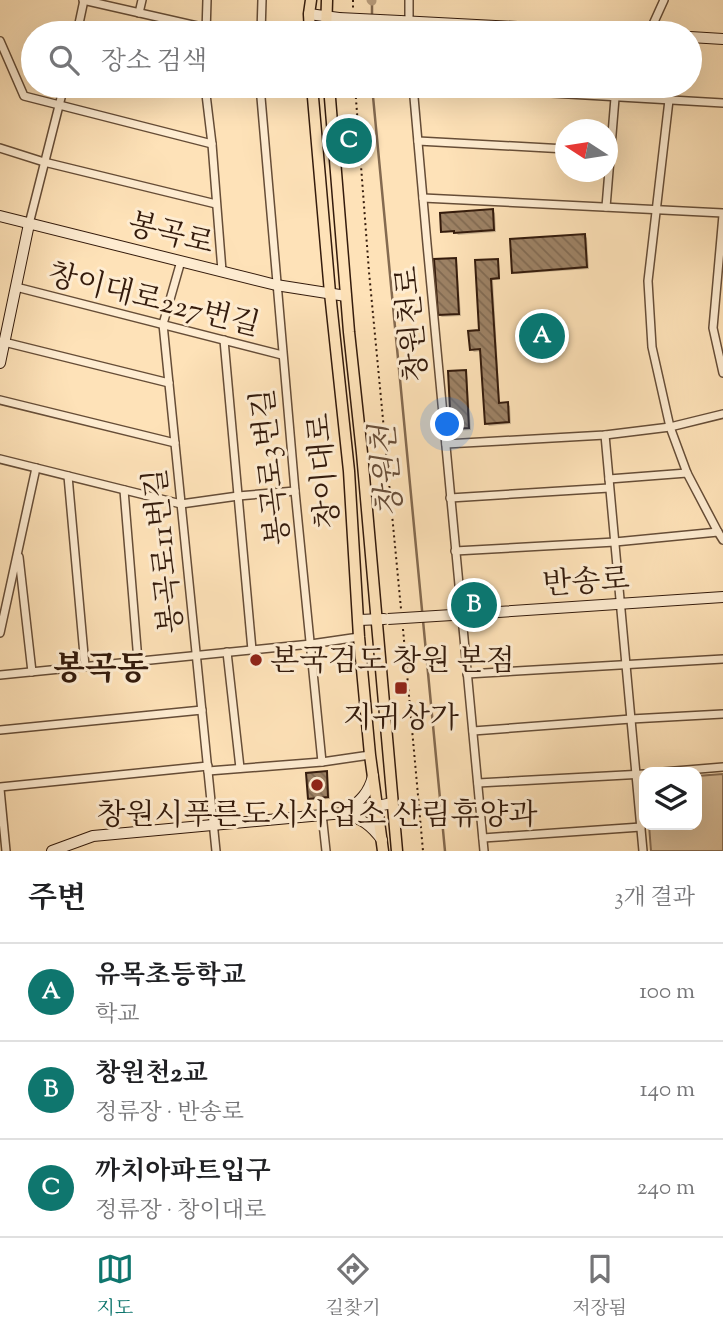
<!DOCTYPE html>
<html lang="ko">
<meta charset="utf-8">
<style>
body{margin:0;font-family:"Sorts Mill Goudy","Noto Serif KR",serif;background:#f6f6f6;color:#202124}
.controls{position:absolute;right:21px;bottom:21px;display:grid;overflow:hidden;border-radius:14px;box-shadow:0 7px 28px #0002}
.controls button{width:63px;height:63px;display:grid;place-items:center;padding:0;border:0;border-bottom:2px solid #e0e0e0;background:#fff;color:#202124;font:35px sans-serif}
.compass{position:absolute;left:555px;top:119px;width:63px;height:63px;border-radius:50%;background:#fff;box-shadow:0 7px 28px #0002;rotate:282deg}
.you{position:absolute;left:448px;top:425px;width:24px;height:24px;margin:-18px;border:5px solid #fff;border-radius:50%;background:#1a73e8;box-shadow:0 0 0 10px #1a73e833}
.badge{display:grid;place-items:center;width:46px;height:46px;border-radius:50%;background:#0f766e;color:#fff;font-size:23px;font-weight:700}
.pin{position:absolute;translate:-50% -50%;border:4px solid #fff;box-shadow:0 2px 7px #0006}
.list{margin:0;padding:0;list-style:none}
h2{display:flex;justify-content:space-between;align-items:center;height:91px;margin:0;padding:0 28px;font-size:30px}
h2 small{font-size:23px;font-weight:400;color:#757577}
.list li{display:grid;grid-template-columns:46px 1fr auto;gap:21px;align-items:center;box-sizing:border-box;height:98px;padding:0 28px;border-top:2px solid #e0e0e0}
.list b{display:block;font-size:26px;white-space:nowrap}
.list p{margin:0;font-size:23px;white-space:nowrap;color:#757577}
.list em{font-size:23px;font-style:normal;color:#757577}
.icon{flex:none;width:38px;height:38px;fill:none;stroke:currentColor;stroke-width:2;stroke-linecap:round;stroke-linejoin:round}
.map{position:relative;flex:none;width:723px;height:851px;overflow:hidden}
.search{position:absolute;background:#fff;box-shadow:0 7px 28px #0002;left:21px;right:21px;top:21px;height:77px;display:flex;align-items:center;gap:18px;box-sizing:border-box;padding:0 24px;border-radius:38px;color:#757577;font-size:26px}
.sheet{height:385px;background:#fff}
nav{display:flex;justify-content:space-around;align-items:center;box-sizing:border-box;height:98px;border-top:2px solid #e0e0e0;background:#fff;font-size:19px;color:#757577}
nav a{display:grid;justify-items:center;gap:4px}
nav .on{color:#0f766e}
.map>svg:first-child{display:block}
</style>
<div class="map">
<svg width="723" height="851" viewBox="0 0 723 851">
<defs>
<pattern id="building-back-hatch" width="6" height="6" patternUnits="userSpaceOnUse" patternTransform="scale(1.75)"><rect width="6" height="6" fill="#9d8265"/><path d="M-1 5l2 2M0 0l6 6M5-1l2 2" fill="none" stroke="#816a52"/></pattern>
</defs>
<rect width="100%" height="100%" fill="#fee2b8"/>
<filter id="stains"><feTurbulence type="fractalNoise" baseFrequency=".00286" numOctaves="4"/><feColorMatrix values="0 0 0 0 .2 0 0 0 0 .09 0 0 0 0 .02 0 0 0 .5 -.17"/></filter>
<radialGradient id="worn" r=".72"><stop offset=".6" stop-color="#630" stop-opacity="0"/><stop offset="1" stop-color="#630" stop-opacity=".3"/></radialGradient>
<polygon fill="#dcc09b" stroke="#886e54" stroke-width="2" points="723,774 723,851 651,851 649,825 697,825 697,776"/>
<g fill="#0003">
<polygon points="492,210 495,213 496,232 458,235 456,232 445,233 443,231"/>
<polygon points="585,236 587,238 589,269 516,274 514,272"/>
<polygon points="455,260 457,262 461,316 442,317 439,315"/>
<polygon points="497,261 499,263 500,280 493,280 500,404 507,404 510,406 511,424 489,426 486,423 482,351 474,352 471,349 481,332 477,262"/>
<polygon points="465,372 467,374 471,430 455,431 453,428"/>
<polygon points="326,773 328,776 330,799 312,800 310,798"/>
</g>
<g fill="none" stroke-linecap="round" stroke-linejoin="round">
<g stroke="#846a50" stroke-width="2.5">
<polyline points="372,0 372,33"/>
<polyline points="372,86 445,851"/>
</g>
<polyline stroke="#b99e7e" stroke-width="9" points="371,0 372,1"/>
</g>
<g fill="url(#building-back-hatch)" stroke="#341b0c" stroke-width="2">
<polygon points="493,209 494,230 454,233 454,231 441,232 440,213"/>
<polygon points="585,234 587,267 512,273 510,239"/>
<polygon points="456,258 459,314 438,315 434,259"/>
<polygon points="498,259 499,278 491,279 499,403 508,402 509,422 485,424 480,349 470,350 468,331 479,330 475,260"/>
<polygon points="466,370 469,428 451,429 448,371"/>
<polygon points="327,771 328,797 308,799 306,773"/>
</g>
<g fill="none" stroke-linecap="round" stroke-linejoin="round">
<defs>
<g id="street">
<polyline points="83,0 206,28"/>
<polyline points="139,13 142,0"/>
<polyline points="77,33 84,0"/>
<polyline points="206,33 207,0"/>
<polyline points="261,33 262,0"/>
<polyline points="409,33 409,0"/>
<polyline points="649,33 664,0"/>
<polyline points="0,41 24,96 212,144"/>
<polyline points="205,86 212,144 222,271"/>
<polyline points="260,86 295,491 322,762"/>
<polyline points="413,86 427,244 484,851"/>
<polyline points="431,86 723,103"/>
<polyline points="669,100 648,281 652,347 670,427 687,473 718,532 723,540"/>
<polyline points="418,141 566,149"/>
<polyline points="0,148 44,162 216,204"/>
<polyline points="423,198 723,213"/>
<polyline points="606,207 615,98"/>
<polyline points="723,215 713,328 723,373"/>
<polyline points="29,224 64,86"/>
<polyline points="181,261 163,324 216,851"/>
<polyline points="16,287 282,355"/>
<polyline points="224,340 252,650"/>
<polyline points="4,342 169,383"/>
<polyline points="0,400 175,443"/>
<polyline points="605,435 643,851"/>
<polyline points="446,444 605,435 670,427 723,414"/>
<polyline points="0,459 181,504 238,496 295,491"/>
<polyline points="68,476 85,666"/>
<polyline points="609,479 687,473"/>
<polyline points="124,490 138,661"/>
<polyline points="450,498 609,488"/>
<polyline points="455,551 615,542 718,532"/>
<polyline points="19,557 32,672"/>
<polyline points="0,633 36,468"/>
<polyline points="227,652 240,768"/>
<polyline points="467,674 723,659"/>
<polyline points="0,675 311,644 359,637"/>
<polyline points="0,730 202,710"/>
<polyline points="473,731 631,719 723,714"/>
<polyline points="208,771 322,762 370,755"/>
<polyline points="663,772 723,767"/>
<polyline points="478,783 644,774"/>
<polyline points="0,787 208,766"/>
<polyline points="0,789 6,851"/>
<polyline points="322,814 326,851"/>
<polyline points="483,838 641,827"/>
</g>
<g id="secondary">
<polyline points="309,14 339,18"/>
<polyline points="400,21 633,33"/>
<polyline points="690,37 723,39"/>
<polyline points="0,216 276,285 346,296"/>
<polyline points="0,363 29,224"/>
<polyline points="452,615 723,597"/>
<polyline points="359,620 384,619"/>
<path d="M347 811C360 801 369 793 373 776"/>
<path d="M344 813C362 819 371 825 382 840"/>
<polyline points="52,851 93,836 344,813 392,803"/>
</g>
<g id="primary">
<polyline points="310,33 309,14 311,0"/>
<polyline points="326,33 327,0"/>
<polyline points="312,86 330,293 349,471 359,637 370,755 383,851"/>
<polyline points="329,86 349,332 362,453 397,851"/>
</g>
</defs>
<use href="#street" stroke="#664d37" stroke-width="10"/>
<use href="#secondary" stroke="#341b0c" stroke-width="12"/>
<use href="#primary" stroke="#341b0c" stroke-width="13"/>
<g stroke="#341b0c" stroke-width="2" stroke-dasharray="2 3.5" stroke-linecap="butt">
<polyline points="353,0 353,11"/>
<polyline points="355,86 369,272 401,609"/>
<polyline points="403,629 423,851"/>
</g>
<use href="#street" stroke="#feecd1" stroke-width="7"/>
<use href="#secondary" stroke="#feecd1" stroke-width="10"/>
<use href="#primary" stroke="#fee2b8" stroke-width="10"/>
<defs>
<g id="secondary-bridge">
<polyline points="339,18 400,21"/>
<polyline points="388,619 452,615"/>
</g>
</defs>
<use href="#secondary-bridge" stroke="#341b0c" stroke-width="12" stroke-linecap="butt"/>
<use href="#secondary-bridge" stroke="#feecd1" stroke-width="10"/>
</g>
<g fill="#8f2418" stroke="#feecd1" stroke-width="2.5">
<circle cx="256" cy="660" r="7"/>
<rect x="394" y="681" width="14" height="14" rx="3.5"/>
<circle cx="317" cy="785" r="7"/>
</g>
<g text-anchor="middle" stroke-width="6" stroke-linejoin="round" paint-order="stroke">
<g font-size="30" fill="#341b0c" stroke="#feecd1">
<text transform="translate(171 233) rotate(14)" y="10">봉곡로</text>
<text transform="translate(154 299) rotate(14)" y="10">창이대로227번길</text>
<text transform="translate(411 324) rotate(-95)" y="10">창원천로</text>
<text transform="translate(270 467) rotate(-96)" y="10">봉곡로3번길</text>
<text transform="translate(323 471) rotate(-95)" y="10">창이대로</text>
<text transform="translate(163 551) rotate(-96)" y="10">봉곡로11번길</text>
<text transform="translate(586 581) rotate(-4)" y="10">반송로</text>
</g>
<g font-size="30" fill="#341b0c" stroke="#feecd1">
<text x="270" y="670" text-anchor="start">본국검도 창원 본점</text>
<text x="401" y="727">지귀상가</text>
<text x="317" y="824">창원시푸른도시사업소 산림휴양과</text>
</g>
<g font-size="32" font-style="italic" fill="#694f3a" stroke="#feecd1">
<text transform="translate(386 471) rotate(-95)" y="11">창원천</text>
</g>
<g font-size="33" font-weight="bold" fill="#341b0c" stroke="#feecd1">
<text x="101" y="679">봉곡동</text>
</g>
</g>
<rect width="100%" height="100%" filter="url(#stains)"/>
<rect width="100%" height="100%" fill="url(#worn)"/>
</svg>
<div class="controls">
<button><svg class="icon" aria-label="layers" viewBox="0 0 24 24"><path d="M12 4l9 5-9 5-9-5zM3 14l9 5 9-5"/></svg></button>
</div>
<svg class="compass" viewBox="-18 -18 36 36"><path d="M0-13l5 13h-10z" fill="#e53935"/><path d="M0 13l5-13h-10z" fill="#757577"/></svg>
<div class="you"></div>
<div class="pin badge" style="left:542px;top:336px">A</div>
<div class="pin badge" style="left:474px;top:605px">B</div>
<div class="pin badge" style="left:349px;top:141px">C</div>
<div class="search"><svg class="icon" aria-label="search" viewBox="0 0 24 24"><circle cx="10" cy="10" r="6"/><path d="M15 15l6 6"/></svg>장소 검색</div>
</div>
<section class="sheet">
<h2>주변<small>3개 결과</small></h2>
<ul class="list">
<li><span class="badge">A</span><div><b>유목초등학교</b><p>학교</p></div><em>100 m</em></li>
<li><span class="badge">B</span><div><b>창원천2교</b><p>정류장 · 반송로</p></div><em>140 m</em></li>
<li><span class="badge">C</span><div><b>까치아파트입구</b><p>정류장 · 창이대로</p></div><em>240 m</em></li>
</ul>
</section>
<nav>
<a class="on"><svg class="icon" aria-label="map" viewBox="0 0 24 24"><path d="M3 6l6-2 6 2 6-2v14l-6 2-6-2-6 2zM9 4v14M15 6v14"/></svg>지도</a>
<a><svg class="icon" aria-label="directions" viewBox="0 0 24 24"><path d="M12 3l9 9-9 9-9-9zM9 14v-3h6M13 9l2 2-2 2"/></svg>길찾기</a>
<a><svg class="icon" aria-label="saved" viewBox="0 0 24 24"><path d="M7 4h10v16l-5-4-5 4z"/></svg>저장됨</a>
</nav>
